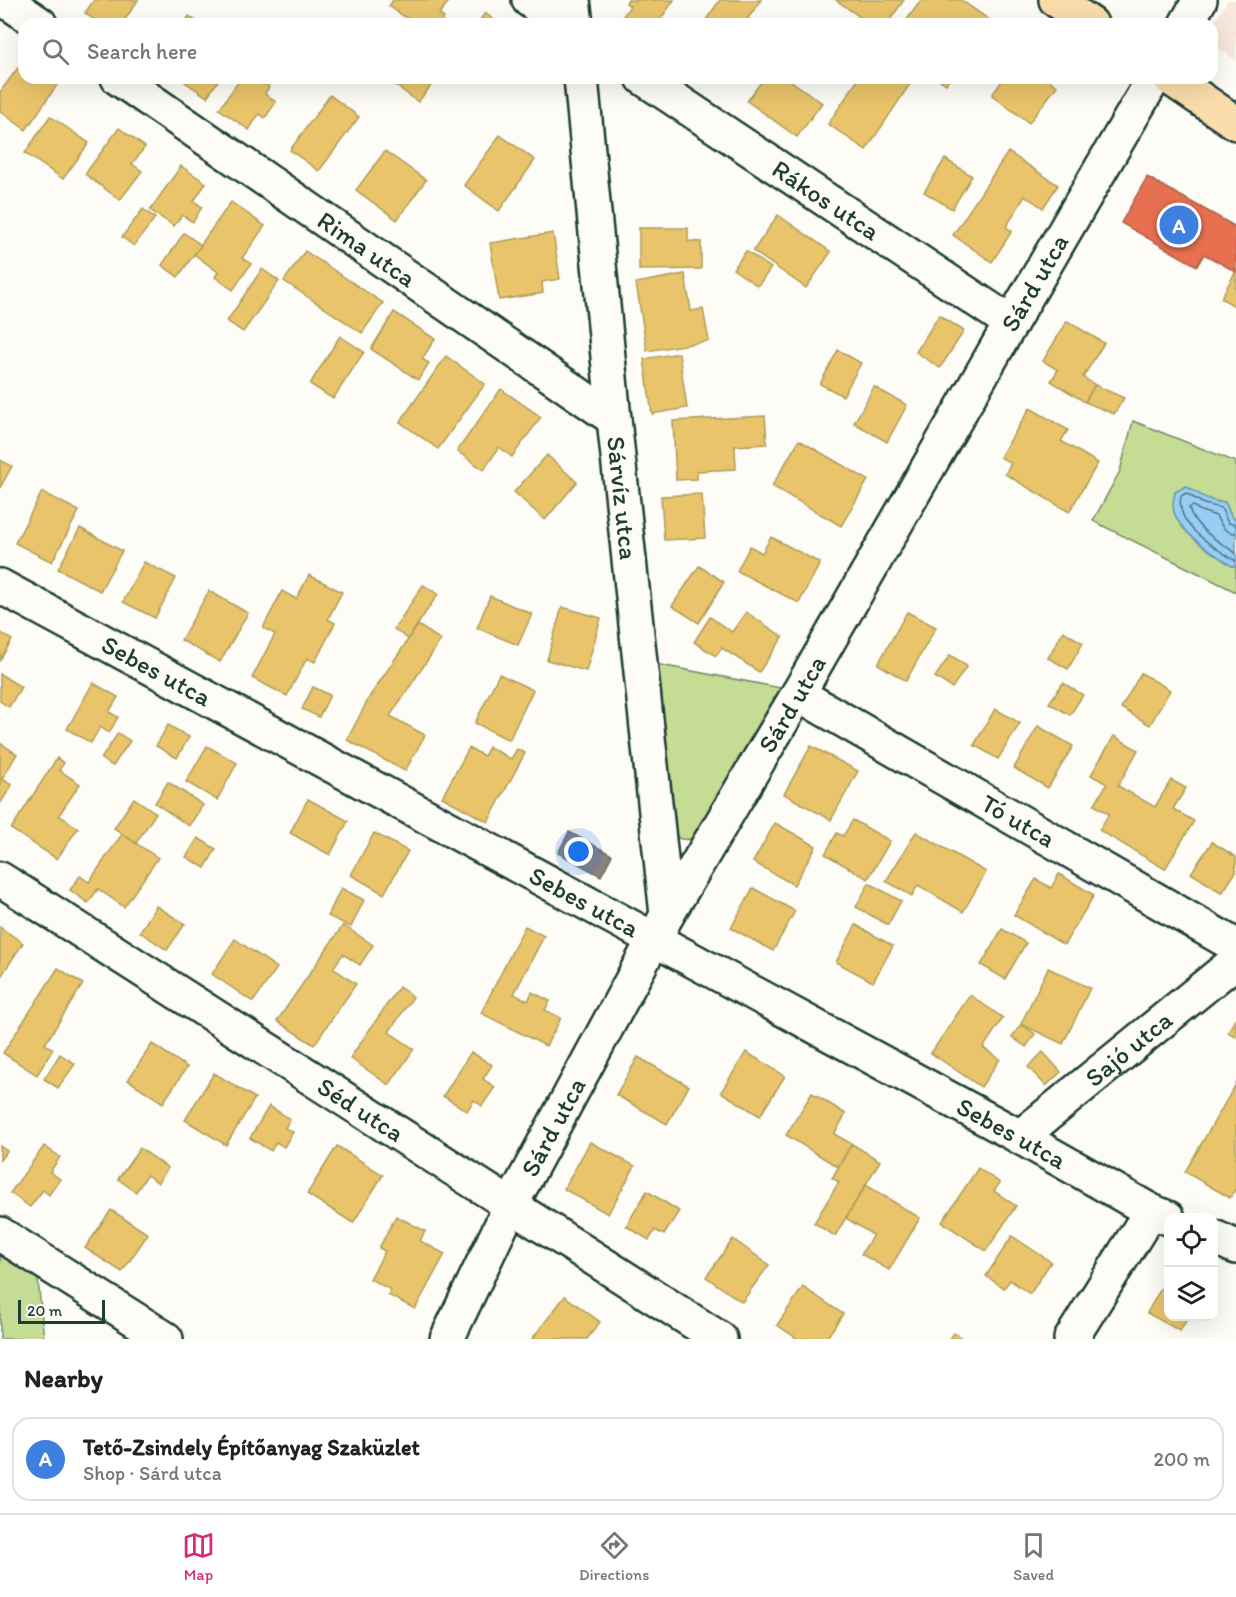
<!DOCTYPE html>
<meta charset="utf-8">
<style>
body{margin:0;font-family:Itim,sans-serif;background:#f6f6f6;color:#222}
.controls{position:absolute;right:18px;bottom:18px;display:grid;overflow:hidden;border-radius:12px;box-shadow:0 6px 24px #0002}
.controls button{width:54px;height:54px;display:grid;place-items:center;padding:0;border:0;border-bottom:2px solid #e0e0e0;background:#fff;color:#222;font:30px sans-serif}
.scale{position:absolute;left:18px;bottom:15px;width:87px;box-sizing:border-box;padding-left:6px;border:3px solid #1f3d34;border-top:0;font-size:16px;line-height:21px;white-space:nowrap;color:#1f3d34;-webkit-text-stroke:4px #fdfcf7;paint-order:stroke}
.you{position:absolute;left:579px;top:852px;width:21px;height:21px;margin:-15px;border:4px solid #fff;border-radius:50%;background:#1a73e8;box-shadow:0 0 0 9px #1a73e833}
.badge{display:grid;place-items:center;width:39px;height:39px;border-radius:50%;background:#db2777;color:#fff;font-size:20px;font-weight:700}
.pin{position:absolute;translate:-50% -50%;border:3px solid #fff;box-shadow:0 2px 6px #0006}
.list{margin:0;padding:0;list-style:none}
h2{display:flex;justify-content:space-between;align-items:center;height:78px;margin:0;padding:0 24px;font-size:26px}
h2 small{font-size:20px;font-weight:400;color:#767676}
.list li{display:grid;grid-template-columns:39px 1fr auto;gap:18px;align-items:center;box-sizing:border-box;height:84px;margin:0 12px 12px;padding:0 12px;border:2px solid #e0e0e0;border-radius:18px}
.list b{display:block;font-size:22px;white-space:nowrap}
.list p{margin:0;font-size:20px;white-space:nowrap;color:#767676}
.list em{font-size:20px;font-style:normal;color:#767676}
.icon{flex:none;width:33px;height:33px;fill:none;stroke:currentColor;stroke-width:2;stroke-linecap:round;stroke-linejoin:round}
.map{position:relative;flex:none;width:1236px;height:1339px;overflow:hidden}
.search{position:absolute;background:#fff;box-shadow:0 6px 24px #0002;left:18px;right:18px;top:18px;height:66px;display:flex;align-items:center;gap:15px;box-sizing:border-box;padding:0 21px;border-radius:18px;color:#767676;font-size:22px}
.sheet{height:174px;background:#fff}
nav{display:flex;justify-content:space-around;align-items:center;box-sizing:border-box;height:84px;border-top:2px solid #e0e0e0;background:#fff;font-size:16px;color:#767676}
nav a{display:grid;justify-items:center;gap:3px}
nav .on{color:#db2777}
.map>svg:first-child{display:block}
</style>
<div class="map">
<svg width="1236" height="1339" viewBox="0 0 1236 1339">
<rect width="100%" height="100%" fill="#fdfcf7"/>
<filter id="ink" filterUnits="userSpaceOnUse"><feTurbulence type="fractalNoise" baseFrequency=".0167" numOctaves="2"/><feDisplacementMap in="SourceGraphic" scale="12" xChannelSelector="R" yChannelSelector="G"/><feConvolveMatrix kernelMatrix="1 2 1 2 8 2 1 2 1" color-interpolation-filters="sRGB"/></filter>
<g filter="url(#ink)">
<polygon fill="#f7e7dc" points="1228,0 1236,0 1236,60 1212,44 1212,26"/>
<g fill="#c4dc93" stroke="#728c64" stroke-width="1.5">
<polygon points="1133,421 1236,462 1236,520 1232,519 1216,502 1206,499 1186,486 1230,565 1236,567 1236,592 1093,521 1120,471"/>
<path d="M650 663 786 689 696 838C684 841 678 840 669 831Z"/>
<polygon points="0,1245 37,1271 44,1339 0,1339"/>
</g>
<path fill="#98cdf6" stroke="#6893a8" stroke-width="1.5" d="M1186 486C1199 494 1209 502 1225 502L1232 518 1236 520V567L1230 565C1212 552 1174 530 1173 506 1173 501 1174 496 1175 492Z"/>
<g fill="#e9c46a" stroke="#ac9c5a" stroke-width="1.5">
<polygon points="94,0 138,0 122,24 100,24 85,13"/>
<polygon points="393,0 450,0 439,14 444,18 440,24 415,24 389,6"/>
<polygon points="628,0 674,0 657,24 618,24 630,6 626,3"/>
<polygon points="720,0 761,0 744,24 703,24"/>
<polygon points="836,0 904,0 887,24 870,24"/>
<polygon points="921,0 961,0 991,21 989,24 904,24"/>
<polygon points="485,13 499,24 477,24"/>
<polygon points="189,16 200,24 184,24"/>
<polygon points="23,61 24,78 47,78 57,85 26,130 0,111 0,92"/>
<polygon points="179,78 220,78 207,97"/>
<polygon points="241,78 258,78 269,87 265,94 276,102 265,118 259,114 249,130 219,109"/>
<polygon points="386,78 437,78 418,102"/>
<polygon points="764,78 792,78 790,80 822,103 797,137 747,101"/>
<polygon points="859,78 908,78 912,81 866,150 828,124"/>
<polygon points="937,78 950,78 946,84"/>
<polygon points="1004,78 1046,78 1057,86 1029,123 992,95"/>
<polygon points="330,95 359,117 319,171 290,150"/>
<polygon points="50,116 89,143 63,179 25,153"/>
<polygon points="119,128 145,147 132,164 142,171 120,200 85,174"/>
<polygon points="500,135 535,160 499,211 464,185"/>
<polygon points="385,151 426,180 397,220 356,190"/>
<polygon points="1008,152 1058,185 1043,208 1025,196 1006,227 1012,231 992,262 953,235"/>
<polygon points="945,159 972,176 952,209 924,192"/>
<polygon points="181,166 206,183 194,201 202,207 193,222 182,215 174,226 150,210"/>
<polygon points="231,202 265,226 242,258 251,264 233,290 215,277 218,272 194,254"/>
<polygon points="143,209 155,218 134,246 122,237"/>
<polygon points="778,215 831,252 806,288 753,251"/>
<polygon points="639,228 688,228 688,241 701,242 701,269 639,270"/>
<polygon points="184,233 201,245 178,277 162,265"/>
<polygon points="553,233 560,279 542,282 543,293 499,300 490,243"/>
<polygon points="305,251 383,303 362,333 284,281"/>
<polygon points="746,251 771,268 758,286 733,269"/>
<polygon points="262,269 279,281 243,332 227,321"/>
<polygon points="1236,271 1236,307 1221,298"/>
<polygon points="685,274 691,311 703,309 709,341 647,351 636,283"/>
<polygon points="394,312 435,339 422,359 429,363 418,380 371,349"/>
<polygon points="939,315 964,331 940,368 916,352"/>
<polygon points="1067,321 1104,343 1083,377 1095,385 1085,402 1051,381 1058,370 1043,361"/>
<polygon points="340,336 364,352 333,399 310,384"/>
<polygon points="838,350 861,363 843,396 820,384"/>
<polygon points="679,353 687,408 652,414 644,359"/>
<polygon points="446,356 485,384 438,449 400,422"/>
<polygon points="1095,385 1124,398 1114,414 1085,402"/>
<polygon points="874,387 907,405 887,442 854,423"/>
<polygon points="501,389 541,417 512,457 499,447 484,470 457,451"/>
<polygon points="1030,408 1068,430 1061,441 1098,463 1069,512 1005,474 1011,463 1000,457"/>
<polygon points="765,416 767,444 735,446 736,469 697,471 697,479 676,480 673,421"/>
<polygon points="799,440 868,480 841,526 772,486"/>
<polygon points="547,455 577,482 545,520 514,492"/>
<polygon points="0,460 12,466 0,488"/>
<polygon points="42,492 79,511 52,562 15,543"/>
<polygon points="702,494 705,538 664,540 661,496"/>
<polygon points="80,528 122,551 100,591 58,569"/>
<polygon points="771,537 820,563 799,603 737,571 750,546 762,553"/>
<polygon points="144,562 176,578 155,618 123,602"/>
<polygon points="699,566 724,582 699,623 672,606"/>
<polygon points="309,575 342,592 328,619 335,623 315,662 307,658 287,696 252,678 275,634 263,628 282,591 296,599"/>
<polygon points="423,585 438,594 408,639 394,629"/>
<polygon points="209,591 248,613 220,662 181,640"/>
<polygon points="490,596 532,614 518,645 477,628"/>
<polygon points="562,607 601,618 586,671 547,660"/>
<polygon points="746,612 783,637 759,672 722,648 716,656 694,642 710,617 732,632"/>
<polygon points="907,612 936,627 906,681 878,664"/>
<polygon points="418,625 441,640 390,716 425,735 405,771 347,740 370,696"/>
<polygon points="1063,631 1083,643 1068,669 1048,658"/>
<polygon points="0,632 12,640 0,660"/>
<polygon points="950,655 967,666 952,688 935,677"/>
<polygon points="1141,673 1170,690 1150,725 1121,708"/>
<polygon points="0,674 21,687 9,707 0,701"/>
<polygon points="499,674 533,690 509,740 475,723"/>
<polygon points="93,683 118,697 109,712 118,717 109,733 100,727 91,743 67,729"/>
<polygon points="1063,683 1083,695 1070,715 1049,703"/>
<polygon points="313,687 330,695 319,717 302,709"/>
<polygon points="995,709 1020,723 998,759 974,745"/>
<polygon points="168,725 189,737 177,758 156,746"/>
<polygon points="1038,726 1073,746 1048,788 1014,768"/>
<polygon points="118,733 130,741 113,766 101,759"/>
<polygon points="1114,736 1138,750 1118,786 1155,807 1171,780 1186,788 1173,809 1194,821 1165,869 1099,830 1109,814 1094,805 1107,784 1091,775"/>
<polygon points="0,743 17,754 2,779 12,785 0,804"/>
<polygon points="207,746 237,763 217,800 186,782"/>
<polygon points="811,746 858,771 831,820 784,794"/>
<polygon points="489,747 511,759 517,749 525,753 488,822 442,797 469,748 484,756"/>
<polygon points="57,758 64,763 59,770 80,784 59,815 78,828 57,859 11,829"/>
<polygon points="168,782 203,805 189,826 155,803"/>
<polygon points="134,798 156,813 136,843 114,828"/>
<polygon points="308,799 348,821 330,855 290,833"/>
<polygon points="853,820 890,841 868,879 825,854 837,833 843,836"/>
<polygon points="775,823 816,846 794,885 753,862"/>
<polygon points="916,832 986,872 963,912 918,885 912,896 886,881"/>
<polygon points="374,833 408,851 384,894 351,875"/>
<polygon points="122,834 158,858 124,907 98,889 88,903 70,890 80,876 89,882"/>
<polygon points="198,838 216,849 205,868 186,857"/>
<polygon points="1212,842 1236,857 1236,872 1222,893 1191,873"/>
<polygon points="1059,874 1094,895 1064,945 1014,915 1036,879 1051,888"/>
<polygon points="869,883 901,901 888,925 856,907"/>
<polygon points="341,888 364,900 351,927 328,916"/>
<polygon points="753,888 795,911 773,951 731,928"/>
<polygon points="156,906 185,924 167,950 140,932"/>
<polygon points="343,925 373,945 360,965 343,954 333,968 356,984 314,1045 277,1021"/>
<polygon points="856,925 893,946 873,982 836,962"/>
<polygon points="525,926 544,936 514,994 528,1001 532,992 550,1001 545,1010 561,1018 546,1046 481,1013"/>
<polygon points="0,927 23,943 0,978"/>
<polygon points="1002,929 1026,943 1005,979 981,965"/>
<polygon points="235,939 277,968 253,1002 212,974"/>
<polygon points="58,968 83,984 45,1044 53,1049 37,1075 3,1053"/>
<polygon points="1048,968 1090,988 1063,1044 1021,1024"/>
<polygon points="399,987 413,997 389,1032 414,1049 389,1085 350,1058"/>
<polygon points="970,995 1003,1018 983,1048 1000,1059 981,1087 931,1053"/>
<polygon points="1236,1017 1236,1037 1228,1032"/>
<polygon points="1021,1024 1035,1034 1026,1047 1012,1037"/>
<polygon points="152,1044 187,1067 163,1103 128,1080"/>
<polygon points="471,1052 492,1065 483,1079 495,1087 482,1106 474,1100 467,1111 443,1096"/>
<polygon points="746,1052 785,1076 760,1116 721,1092"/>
<polygon points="1043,1052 1061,1072 1046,1086 1028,1067"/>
<polygon points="60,1054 75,1064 58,1088 44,1079"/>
<polygon points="638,1057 689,1086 667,1124 616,1095"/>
<polygon points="214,1073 255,1098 226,1145 185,1120"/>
<polygon points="1236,1084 1236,1188 1230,1198 1185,1172"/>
<polygon points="812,1093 846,1114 834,1134 852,1144 838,1167 786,1135"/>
<polygon points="269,1106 290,1119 285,1128 293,1132 284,1147 276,1142 271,1151 250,1138"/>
<polygon points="590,1142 635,1166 608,1214 564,1189"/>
<polygon points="852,1144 880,1161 835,1236 814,1223 839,1182 832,1178"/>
<polygon points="0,1146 7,1151 0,1160"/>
<polygon points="44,1146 60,1157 50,1172 60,1179 49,1195 43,1190 30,1207 10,1193"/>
<polygon points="337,1146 383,1175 353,1223 307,1194"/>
<polygon points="140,1148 168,1168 158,1183 147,1175 136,1192 118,1179"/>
<polygon points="978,1168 1000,1183 994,1191 1016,1206 986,1251 942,1222"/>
<polygon points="866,1185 920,1218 889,1270 861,1254 873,1235 846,1218"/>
<polygon points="647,1191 679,1211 664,1235 655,1230 649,1240 626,1226"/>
<polygon points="111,1210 148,1234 122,1272 85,1248"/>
<polygon points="396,1216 425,1231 420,1241 445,1254 415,1309 388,1295 391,1290 370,1279 385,1251 379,1248"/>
<polygon points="1012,1236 1051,1262 1030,1294 1010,1280 1004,1288 986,1276"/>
<polygon points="733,1239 769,1265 742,1302 706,1277"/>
<polygon points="1168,1276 1168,1316 1189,1316 1180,1331 1147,1313"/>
<polygon points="803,1287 843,1314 826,1339 798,1339 777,1325"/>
<polygon points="565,1296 600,1322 587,1339 532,1339"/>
<polygon points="954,1333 963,1339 950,1339"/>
</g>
<polygon fill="#e76f51" stroke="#ab6048" stroke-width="1.5" points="1147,177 1236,227 1236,272 1204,254 1197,266 1121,223"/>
<polygon fill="#8a817c" stroke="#6a6d66" stroke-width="1.5" points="569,832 612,855 601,876 558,853"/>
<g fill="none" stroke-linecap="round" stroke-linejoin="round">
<g stroke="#4f7782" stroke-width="1.5">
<path d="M1236 525 1228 523 1221 508 1204 504 1186 493 1181 496C1175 526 1211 544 1232 559L1236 561"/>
<path d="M1236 533C1224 533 1221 525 1216 516L1201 511 1193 506 1189 508C1194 528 1219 542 1236 553"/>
</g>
<defs>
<g id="minor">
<polyline points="5,0 40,24"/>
<polyline points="529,0 563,24"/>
<polyline points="573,0 576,24"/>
<polyline points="1186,24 1200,0"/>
<path id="s1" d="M118 78 614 419"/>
<path id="s2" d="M581 78 614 419 667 915"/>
<path id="s3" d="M643 78 1011 323"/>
<path id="s4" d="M0 586 1020 1137 1151 1211 1168 1218"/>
<path id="s5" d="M798 694 1236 946"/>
<path id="s6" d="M0 879 720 1339"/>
<path id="s7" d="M1020 1137 1236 961"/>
<polyline points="0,1234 166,1339"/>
<polyline points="1214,1237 1236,1247"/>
<path id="s8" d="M447 1339 511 1205 667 915 798 694 1011 323 1154 78"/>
<polyline points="1071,1339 1151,1211"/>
</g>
<g id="major">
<polyline points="1056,0 1091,24"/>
<polyline points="1170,78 1236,123"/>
</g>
</defs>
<use href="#minor" stroke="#1f3d34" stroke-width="38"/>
<use href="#major" stroke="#1f3d34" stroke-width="38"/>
<use href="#minor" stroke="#fdfcf7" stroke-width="33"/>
<use href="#major" stroke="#fbddab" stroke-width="33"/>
</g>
</g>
<g text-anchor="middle" stroke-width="6" stroke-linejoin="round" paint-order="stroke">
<g font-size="26" fill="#1f3d34" stroke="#fdfcf7">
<text dy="9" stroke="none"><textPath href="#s3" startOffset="220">Rákos utca</textPath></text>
<text dy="9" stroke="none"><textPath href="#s1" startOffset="302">Rima utca</textPath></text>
<text dy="9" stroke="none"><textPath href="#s8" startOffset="1209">Sárd utca</textPath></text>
<text dy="9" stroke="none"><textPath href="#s2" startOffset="422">Sárvíz utca</textPath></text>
<text dy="9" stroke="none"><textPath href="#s4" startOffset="178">Sebes utca</textPath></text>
<text dy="9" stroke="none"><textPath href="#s8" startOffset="723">Sárd utca</textPath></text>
<text dy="9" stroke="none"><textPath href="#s5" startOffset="254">Tó utca</textPath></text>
<text dy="9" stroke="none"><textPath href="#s4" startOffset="664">Sebes utca</textPath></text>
<text dy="9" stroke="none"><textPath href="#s7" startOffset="140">Sajó utca</textPath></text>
<text dy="9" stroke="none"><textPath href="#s6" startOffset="428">Séd utca</textPath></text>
<text dy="9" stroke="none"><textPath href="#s8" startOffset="237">Sárd utca</textPath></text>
<text dy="9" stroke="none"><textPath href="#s4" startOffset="1150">Sebes utca</textPath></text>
</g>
</g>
</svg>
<div class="controls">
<button><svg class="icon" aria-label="locate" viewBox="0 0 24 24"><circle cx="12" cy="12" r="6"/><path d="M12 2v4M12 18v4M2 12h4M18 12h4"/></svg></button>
<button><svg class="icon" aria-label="layers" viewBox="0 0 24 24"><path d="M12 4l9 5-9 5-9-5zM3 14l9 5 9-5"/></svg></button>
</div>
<div class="scale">20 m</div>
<div class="you"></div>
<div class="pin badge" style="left:1179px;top:225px;background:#3f7fe0">A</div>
<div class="search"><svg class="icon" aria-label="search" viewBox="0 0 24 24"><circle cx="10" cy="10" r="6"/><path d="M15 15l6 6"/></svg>Search here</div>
</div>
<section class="sheet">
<h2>Nearby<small></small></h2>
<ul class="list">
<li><span class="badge" style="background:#3f7fe0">A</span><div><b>Tető-Zsindely Építőanyag Szaküzlet</b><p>Shop · Sárd utca</p></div><em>200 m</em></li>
</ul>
</section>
<nav>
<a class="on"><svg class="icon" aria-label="map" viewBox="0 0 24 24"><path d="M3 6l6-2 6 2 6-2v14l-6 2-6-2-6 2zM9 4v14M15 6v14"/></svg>Map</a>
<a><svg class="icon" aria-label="directions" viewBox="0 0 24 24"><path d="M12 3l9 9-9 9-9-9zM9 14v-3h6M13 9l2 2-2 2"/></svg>Directions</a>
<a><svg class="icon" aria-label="saved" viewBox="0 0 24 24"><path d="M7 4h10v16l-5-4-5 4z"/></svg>Saved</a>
</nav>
